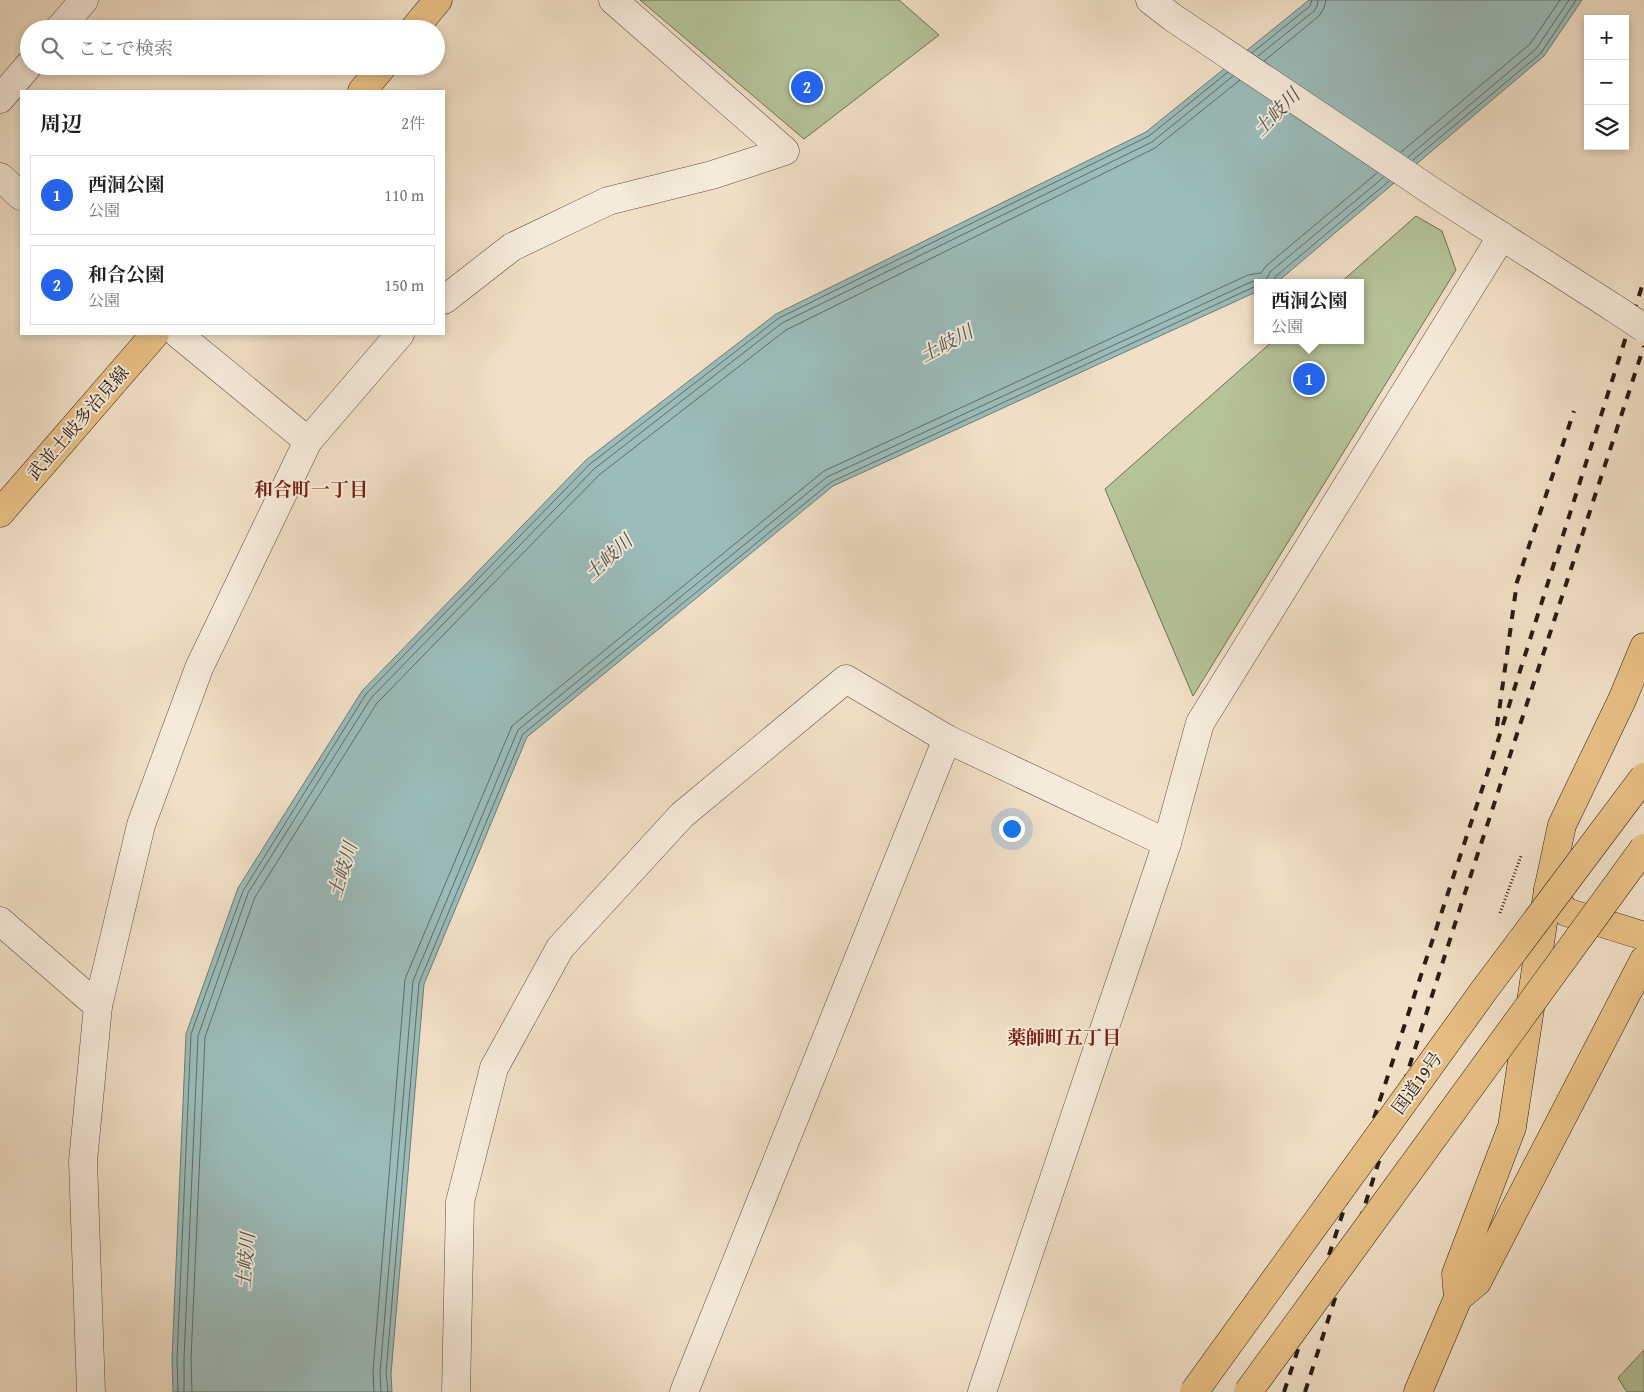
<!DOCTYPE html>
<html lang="ja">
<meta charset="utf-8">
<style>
body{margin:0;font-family:"Gentium Book Plus","Noto Serif JP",serif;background:#f2f2f2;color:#222}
.controls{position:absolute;right:15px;top:15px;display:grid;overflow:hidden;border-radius:0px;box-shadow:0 2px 8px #0003}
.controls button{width:45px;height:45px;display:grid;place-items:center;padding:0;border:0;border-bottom:1px solid #e0e0e0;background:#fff;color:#222;font:25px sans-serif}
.you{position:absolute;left:1011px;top:828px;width:18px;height:18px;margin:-12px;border:4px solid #fff;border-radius:50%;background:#1a73e8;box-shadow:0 0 0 8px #1a73e833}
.badge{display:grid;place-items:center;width:32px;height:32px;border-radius:50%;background:#2563eb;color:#fff;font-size:16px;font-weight:700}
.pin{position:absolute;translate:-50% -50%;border:2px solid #fff;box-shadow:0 1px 5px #0006}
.popup{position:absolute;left:1254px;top:279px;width:110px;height:65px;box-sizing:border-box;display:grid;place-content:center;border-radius:0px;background:#fff;filter:drop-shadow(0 1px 4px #0005);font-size:16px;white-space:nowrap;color:#767676}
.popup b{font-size:19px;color:#222}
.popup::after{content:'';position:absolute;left:50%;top:100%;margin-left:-10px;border:10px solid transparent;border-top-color:#fff}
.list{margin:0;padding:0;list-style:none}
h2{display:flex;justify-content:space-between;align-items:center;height:65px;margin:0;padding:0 20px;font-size:21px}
h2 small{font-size:16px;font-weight:400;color:#767676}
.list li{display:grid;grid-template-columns:32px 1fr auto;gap:15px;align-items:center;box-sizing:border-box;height:80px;margin:0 10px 10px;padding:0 10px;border:1px solid #e0e0e0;border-radius:0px}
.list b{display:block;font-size:19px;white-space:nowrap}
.list p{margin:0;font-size:16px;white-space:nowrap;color:#767676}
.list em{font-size:16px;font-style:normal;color:#767676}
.icon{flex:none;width:28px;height:28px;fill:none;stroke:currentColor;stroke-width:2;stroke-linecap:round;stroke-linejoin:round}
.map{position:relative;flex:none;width:1644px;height:1392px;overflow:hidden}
.search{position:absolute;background:#fff;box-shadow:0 2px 8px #0003;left:20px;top:20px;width:425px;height:55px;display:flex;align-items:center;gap:12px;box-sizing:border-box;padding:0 18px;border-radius:28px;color:#767676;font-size:19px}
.panel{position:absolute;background:#fff;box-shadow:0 2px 8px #0003;left:20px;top:90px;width:425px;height:245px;border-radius:0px}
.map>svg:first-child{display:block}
</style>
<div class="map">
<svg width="1644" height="1392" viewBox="0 0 1644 1392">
<rect width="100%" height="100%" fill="#f1e0c7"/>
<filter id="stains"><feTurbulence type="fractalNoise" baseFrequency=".004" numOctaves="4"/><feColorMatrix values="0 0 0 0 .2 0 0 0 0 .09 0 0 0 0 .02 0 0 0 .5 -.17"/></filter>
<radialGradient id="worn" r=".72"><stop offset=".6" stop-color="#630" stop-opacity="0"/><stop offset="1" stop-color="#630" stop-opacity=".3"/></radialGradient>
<g fill="#b5c399" stroke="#6e7056">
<polygon points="640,0 899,0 939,35 804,139"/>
<polygon points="1416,216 1442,231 1456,270 1193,696 1105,489 1274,340 1360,340 1360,283 1340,283"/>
<polygon points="1644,1350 1644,1392 1627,1392 1618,1378"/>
</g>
<polygon fill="#9bbcba" stroke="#6d7c78" points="1309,0 1582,0 1544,56 1276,283 1258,283 1258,291 833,486 527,737 424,984 391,1374 392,1392 173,1392 172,1359 186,1034 238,888 362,691 586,460 776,314 1146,132"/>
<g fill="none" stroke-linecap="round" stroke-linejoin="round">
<g stroke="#626c67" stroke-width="1">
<polyline points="1252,53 1310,6 1312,0"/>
<polyline points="1258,56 1314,11 1317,6 1318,0"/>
<polyline points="1264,61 1319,16 1324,8 1326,0"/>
<polyline points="1401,152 1530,44 1560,0"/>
<polyline points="1408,157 1536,49 1569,0"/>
<polyline points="1413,160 1541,53 1576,0"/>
<polyline points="1273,283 1275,277 1389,181"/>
<polyline points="178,1392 177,1359 191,1034 243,891 366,694 590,464 779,318 1149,136 1228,72"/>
<polyline points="184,1392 184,1359 198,1036 248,893 371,698 594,469 782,323 1152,142 1233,76"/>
<polyline points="192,1392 191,1359 205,1037 255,897 377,703 599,475 786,330 1155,148 1240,80"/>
<polyline points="374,1392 373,1372 405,979 512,726 824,471 1248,275 1261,273 1266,266 1377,173"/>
<polyline points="381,1392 380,1373 413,981 518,730 827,477 1251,282 1257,280 1265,282 1270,272 1384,177"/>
<polyline points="388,1392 386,1373 419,983 523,734 831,482 1254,287 1258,287"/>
</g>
<defs>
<g id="minor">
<polyline points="1150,0 1172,17 1445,200 1614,308"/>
<polyline points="59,29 84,0"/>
<polyline points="0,99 29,65"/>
<polyline points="0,177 21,196"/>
<polyline points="444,300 512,247 608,201 712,175 785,151 613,0"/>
<polyline points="178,334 308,441"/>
<polyline points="0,921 98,1006"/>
<polyline points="91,1392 83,1161 98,1006 141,825 199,668 308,441 400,334"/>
<polyline points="456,1392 460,1202 494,1068 560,948 682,815 846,679 947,739 1167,843"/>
<polyline points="684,1392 947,739"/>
<polyline points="982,1392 1167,843 1200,723 1502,236"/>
</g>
<g id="major">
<polyline points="414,29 438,0"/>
<polyline points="362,91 383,66"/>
<polyline points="0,513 155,334"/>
<polyline points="1548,890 1566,912 1644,936"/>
<polyline points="1458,1298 1456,1274 1512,1127 1548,890 1562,825 1622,700 1644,647"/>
<polyline points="1418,1392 1458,1298 1477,1282 1644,960"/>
</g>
</defs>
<use href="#minor" stroke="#5a4d41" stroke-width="29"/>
<use href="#major" stroke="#281c14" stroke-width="29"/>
<polyline stroke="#281c14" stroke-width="3" stroke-dasharray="1 2.5" stroke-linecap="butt" points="1500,913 1521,856"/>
<use href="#minor" stroke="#f6ebdb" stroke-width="28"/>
<use href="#major" stroke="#e8c084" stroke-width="28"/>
<g stroke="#281c14" stroke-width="4" stroke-dasharray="9 9" stroke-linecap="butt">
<polyline points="1497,726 1517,582 1574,411"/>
<polyline points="1284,1392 1493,756 1644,280"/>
<polyline points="1305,1392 1462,902 1644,346"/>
</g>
<defs>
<polyline id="minor-bridge" points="1614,308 1644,328"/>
<g id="highway-bridge">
<polyline points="1194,1392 1485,989 1644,777"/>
<polyline points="1248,1392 1644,848"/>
</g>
</defs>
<use href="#minor-bridge" stroke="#5a4d41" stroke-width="29" stroke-linecap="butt"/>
<use href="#highway-bridge" stroke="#281c14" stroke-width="29" stroke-linecap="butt"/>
<use href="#minor-bridge" stroke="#f6ebdb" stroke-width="28"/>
<use href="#highway-bridge" stroke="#e8c084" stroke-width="28"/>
</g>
<g text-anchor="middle" stroke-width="4" stroke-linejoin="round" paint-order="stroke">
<g font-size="18" fill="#281c14" stroke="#f6ebdb">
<text transform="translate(78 423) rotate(-49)" y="6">武並土岐多治見線</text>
<text transform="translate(1417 1083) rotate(-54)" y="6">国道19号</text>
</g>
<g font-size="19" font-style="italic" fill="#50544e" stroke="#f6ebdb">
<text transform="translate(1276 112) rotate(-46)" y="7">土岐川</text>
<text transform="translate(946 343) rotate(-28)" y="7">土岐川</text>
<text transform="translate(608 557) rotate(-43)" y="7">土岐川</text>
<text transform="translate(342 870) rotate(-73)" y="7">土岐川</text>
<text transform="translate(245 1261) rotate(-85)" y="7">土岐川</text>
</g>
<g font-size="19" font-weight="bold" fill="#7a1f14" stroke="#f6ebdb">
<text x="311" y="496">和合町一丁目</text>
<text x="1064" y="1044">薬師町五丁目</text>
</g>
</g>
<rect width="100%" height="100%" filter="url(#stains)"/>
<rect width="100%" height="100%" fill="url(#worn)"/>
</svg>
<div class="controls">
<button>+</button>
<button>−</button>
<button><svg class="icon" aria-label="layers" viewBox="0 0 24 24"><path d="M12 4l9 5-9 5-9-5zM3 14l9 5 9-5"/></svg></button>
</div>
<div class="you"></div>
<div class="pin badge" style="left:1309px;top:379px">1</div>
<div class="popup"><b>西洞公園</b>公園</div>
<div class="pin badge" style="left:807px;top:87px">2</div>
<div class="search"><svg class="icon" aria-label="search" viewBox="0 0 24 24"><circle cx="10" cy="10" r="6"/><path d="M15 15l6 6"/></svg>ここで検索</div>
<section class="panel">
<h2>周辺<small>2件</small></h2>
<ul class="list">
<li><span class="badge">1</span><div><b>西洞公園</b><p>公園</p></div><em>110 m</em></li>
<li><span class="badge">2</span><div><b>和合公園</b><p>公園</p></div><em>150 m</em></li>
</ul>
</section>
</div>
